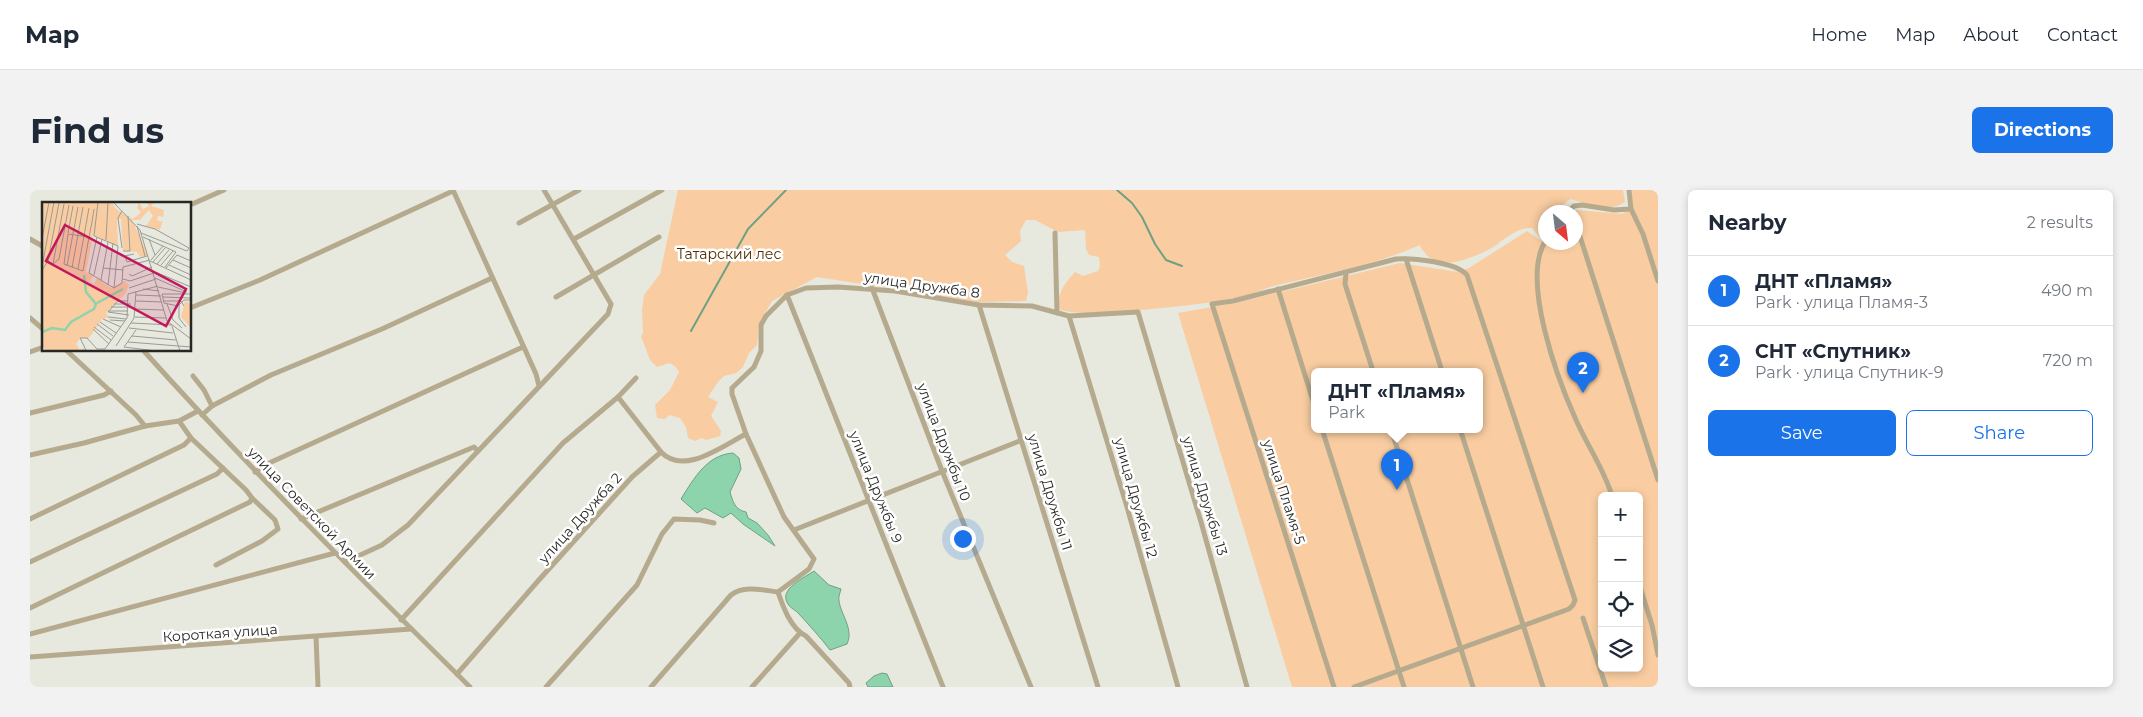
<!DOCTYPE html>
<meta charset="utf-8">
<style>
body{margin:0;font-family:Montserrat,sans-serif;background:#f2f2f3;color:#1f2937}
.controls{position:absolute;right:15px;bottom:15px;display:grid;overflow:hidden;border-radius:8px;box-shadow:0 2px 8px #0003}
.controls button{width:45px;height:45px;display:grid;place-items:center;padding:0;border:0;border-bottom:1px solid #e0e1e3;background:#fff;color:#1f2937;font:25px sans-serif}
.compass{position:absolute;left:1508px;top:15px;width:45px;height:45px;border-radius:50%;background:#fff;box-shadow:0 2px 8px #0003;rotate:152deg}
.you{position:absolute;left:932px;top:348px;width:18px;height:18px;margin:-12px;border:4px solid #fff;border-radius:50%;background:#1a73e8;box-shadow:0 0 0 8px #1a73e833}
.badge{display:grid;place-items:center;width:32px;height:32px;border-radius:50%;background:#1a73e8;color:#fff;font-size:16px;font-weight:700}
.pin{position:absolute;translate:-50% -41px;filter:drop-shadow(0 1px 2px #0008)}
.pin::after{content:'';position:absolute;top:26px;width:18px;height:15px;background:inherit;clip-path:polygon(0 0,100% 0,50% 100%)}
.popup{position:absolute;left:1281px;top:178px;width:172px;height:65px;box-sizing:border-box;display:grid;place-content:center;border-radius:8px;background:#fff;filter:drop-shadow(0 1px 4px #0005);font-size:16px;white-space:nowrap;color:#747a83}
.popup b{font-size:19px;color:#1f2937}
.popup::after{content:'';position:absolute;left:50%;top:100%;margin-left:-10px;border:10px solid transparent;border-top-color:#fff}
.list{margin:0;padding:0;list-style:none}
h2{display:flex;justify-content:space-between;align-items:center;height:65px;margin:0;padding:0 20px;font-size:21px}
h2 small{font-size:16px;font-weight:400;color:#747a83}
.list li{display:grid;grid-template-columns:32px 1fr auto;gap:15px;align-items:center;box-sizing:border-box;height:70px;padding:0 20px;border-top:1px solid #e0e1e3}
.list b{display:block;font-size:19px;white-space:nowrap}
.list p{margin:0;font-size:16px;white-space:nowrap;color:#747a83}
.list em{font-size:16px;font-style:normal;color:#747a83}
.actions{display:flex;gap:10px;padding:15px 20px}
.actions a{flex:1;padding:11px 0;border:1px solid #1a73e8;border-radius:8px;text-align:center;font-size:18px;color:#1a73e8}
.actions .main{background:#1a73e8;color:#fff}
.icon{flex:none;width:28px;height:28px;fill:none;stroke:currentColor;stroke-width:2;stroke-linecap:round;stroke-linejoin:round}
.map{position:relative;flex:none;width:1628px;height:497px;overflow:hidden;border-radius:8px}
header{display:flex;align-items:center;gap:30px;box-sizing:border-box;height:70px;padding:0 25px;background:#fff;border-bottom:1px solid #e0e1e3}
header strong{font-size:24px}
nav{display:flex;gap:28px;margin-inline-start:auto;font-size:18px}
.intro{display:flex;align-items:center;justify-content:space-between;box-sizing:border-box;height:120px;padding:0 30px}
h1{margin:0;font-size:35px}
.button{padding:12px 22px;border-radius:8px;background:#1a73e8;color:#fff;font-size:18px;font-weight:700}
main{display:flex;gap:30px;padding:0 30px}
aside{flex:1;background:#fff;border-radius:8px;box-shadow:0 2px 8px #0003}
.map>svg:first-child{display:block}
</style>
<header>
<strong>Map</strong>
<nav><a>Home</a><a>Map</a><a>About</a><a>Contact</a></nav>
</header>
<div class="intro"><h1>Find us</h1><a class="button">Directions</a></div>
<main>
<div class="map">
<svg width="1628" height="497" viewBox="0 0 1628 497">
<rect width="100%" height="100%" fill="#e7e8de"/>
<g fill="#f9cda1" fill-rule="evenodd">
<path d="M648 0H1593L1595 12C1578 24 1557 13 1540 9L1534 14 1531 22H1516L1515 46 1511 49 1502 38C1485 37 1473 52 1458 60 1441 68 1409 82 1396 64 1393 60 1391 60 1390 55 1341 77 1291 84 1240 97 1234 99 1228 102 1222 104 1183 114 1142 117 1101 121 1077 123 1053 125 1030 120 1025 105 1035 93 1045 82L1053 86 1068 81 1070 76 1069 67 1059 65 1056 59 1055 40 1028 42 1005 30H996L990 41 991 51 975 65 982 72 994 76 998 102 996 111 947 112 787 87 742 111 729 134 727 155 719 163 713 177 706 183 694 186 688 192 678 207 688 212 681 226 691 241 690 246 676 250 672 248 665 251 658 248 656 237 650 228 639 225 635 229 627 228 625 215 640 200 649 182 645 176 639 173 627 177 620 170 611 146 613 143 612 120 614 105 630 84Z"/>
<path d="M1601 0H1628V497H1262L1148 123 1205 113 1370 73 1428 82 1439 78 1497 41C1517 56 1522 52 1546 52V22H1543L1547 20 1592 24 1603 18ZM1284 181H1450V239H1284ZM1572 306H1609V478H1572Z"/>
</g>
<g fill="#8dd4ad" stroke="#6ea084">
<path d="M703 263 709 268 711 279 700 302C703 312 705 320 716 322L718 328 727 333 738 345 745 356 713 334 701 323 693 328 675 318 667 323 651 309C664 288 677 265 703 263Z"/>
<path d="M784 381 799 395 811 399C810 403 808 408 809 411 811 425 824 439 817 454L800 460C790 447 780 436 769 424 766 420 761 419 758 414 748 399 774 388 784 381Z"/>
<polygon points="852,483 857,484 863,497 838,497 836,493 844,486"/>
</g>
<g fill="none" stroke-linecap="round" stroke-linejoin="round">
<g stroke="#6ea084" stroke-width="2">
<polyline points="1087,0 1102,13 1112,27 1125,54 1136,70 1152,76"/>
<polyline points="661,141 718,39 756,0"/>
</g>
<g stroke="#b5aa8e" stroke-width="5">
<polyline points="423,0 506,184 509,196"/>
<polyline points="160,15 194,0"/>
<polyline points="1601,19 1613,44 1628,91"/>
<polyline points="1538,22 1544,16 1552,15 1584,20 1601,19 1599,0"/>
<polyline points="489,33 549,0"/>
<polyline points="1546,34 1628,290"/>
<polyline points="1025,43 1027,123"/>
<polyline points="0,49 14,57"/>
<polyline points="544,49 632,0"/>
<path d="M1516 50C1490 89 1528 190 1546 230 1557 255 1574 279 1582 306"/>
<polyline points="1376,69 1412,181"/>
<polyline points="1316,83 1315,94 1343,181"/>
<polyline points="842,98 912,281 1001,497"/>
<polyline points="1248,99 1284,214"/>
<polyline points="757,105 913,497"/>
<polyline points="526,107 629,47"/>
<polyline points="949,115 1068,497"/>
<polyline points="160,118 230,90 423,1"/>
<polyline points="1039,126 1097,317 1148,497"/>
<polyline points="0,128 14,140"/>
<polyline points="36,160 106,225 115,236"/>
<path d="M113 160C218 277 329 387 440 497"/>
<polyline points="0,162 14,157"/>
<polyline points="163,186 174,200 182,216"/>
<polyline points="588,207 631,262"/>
<polyline points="0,223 74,205 81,201"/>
<polyline points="172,225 182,216 241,185 352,139 462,88"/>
<polyline points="1292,239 1374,497"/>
<polyline points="1361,239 1443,497"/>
<polyline points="1430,239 1513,497"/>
<polyline points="0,265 54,253 115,236 149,231 168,221"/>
<polyline points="225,282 237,274 493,157"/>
<polyline points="0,329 154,255 161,248"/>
<polyline points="271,329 444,257 448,261"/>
<polyline points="764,340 992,250"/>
<polyline points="0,372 187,284 193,278"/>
<polyline points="315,372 352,355 378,335 578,124 581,114 514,0"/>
<polyline points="186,375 232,351 248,339 245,330 222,308"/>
<polyline points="1609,394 1622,435 1628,465"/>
<polyline points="748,402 779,379 784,369 754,327 716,244 702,204 702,198 724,177 731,161 731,135 736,126 757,105 776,98 808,97 865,101 949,115 1002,116 1039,126 1108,122 1171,332 1217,497"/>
<path d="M748 402C753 417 761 439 776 446L819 493 820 497"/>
<polyline points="0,418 220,312 222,308 216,300 161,248 149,231"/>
<polyline points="1553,428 1576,497"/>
<polyline points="371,430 533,253 588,207 606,188"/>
<polyline points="0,444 305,363"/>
<polyline points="286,447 288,497"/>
<polyline points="0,467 381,439"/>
<path d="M427 484 508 391 602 287 631 262C654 286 692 256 716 244"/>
<polyline points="516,497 607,395 632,344 644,329 670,330 684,333"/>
<path d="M621 497 701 405C714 395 732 400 748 402"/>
<polyline points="722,497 770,443"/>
<path d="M1304 497 1182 114 1203 111 1366 69C1383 68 1426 72 1437 85L1545 410 1543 415 1539 419 1324 497"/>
</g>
</g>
<g text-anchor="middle" stroke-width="5" stroke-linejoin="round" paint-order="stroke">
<g font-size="14" fill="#502f03" stroke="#fff">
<text x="699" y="69">Татарский лес</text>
</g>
<g font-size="14" fill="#272724" stroke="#fff">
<text transform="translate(892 95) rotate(8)" y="5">улица Дружба 8</text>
<text transform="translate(914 252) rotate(69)" y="5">улица Дружбы 10</text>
<text transform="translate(846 297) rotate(68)" y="5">улица Дружбы 9</text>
<text transform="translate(1020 302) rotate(73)" y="5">улица Дружбы 11</text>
<text transform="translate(1254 302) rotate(72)" y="5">улица Пламя-5</text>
<text transform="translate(1175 306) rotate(73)" y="5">улица Дружбы 13</text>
<text transform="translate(1106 308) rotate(74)" y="5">улица Дружбы 12</text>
<text transform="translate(282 323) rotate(46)" y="5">улица Советской Армии</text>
<text transform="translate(550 328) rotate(-48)" y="5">улица Дружба 2</text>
<text transform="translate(190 443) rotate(-4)" y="5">Короткая улица</text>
</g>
</g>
<g transform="translate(12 12)">
<rect width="149" height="149" fill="#e7e8de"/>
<path d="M0 0H70L73 6 90 18 82 10 90 17 95 14 99 10 95 6 97 0 101 7 107 4 104 0H113L109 4 122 8 121 15 116 14 115 18 119 20 121 17 118 28 104 24 111 14 107 8 98 18H90L106 53 98 55 95 50 81 49 79 17H75L76 44 51 33 44 70 52 73 48 79 52 82 55 76 69 86 83 79 87 83 83 92 64 111 67 115 60 117 47 136H38L34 142 38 148 42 146 44 149H5L0 144ZM143 99 149 102V126L139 115Z" fill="#f9cda1"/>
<path fill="none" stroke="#8dd4ad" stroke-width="2.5" d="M55 101 81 87M0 130 10 126 23 128 29 120 52 107 54 102 44 90 42 73"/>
<path fill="none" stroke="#9a9b94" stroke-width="1" d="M56 0 52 34 76 44 72 86M71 0 98 28 125 119 149 137M80 9 76 16 80 46M95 22 113 27 147 46 145 49 99 31M95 24 103 54M26 31 31 4M47 35 26 32 22 62 41 69 47 35 50 20 52 7M55 35 47 71 72 86 80 81 81 65 85 64M101 35 134 50 123 65M0 37 7 0M107 37 113 53M64 38 66 0M81 49H88L86 14M109 58 121 44M131 58 149 66M6 59 17 1M108 59 149 78M85 60 105 54M85 60 83 54 92 52M111 60 123 46M11 62 22 2M115 62 127 48M119 63 131 49M127 63 149 73M25 64 36 5M85 64 108 58M0 65 12 0M30 66 41 5M61 66 81 68M124 66 135 53 149 59M36 67 47 6M0 68 6 59 11 62 17 57 27 3M111 69 149 85M87 72 90 74 110 65M52 73 60 37M113 76 145 90M81 77 88 79 112 71M59 78 66 40M66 83 71 41M116 85 144 91M87 86 114 77M101 87 117 89M94 93 119 94M121 95 149 96M86 99H76L66 110 87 113M94 99 120 100M122 99H139L142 104M122 101 120 92H148M122 101 136 104 142 98H149M72 102H89M125 102 131 118 140 126M137 103V116L144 125M69 105H89M93 107 122 108M66 109H86M66 115 84 117M93 115 124 116M61 117 79 125M68 118 83 119M58 120 74 131M89 121 130 123M55 122 71 134M130 124 138 149M52 125 69 138M87 126 131 131M51 127 67 142M94 128 82 145 114 149M90 134 134 138M86 140 149 145M74 144 92 116 94 89M44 148 38 136H45L55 147H63L85 116 86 92 116 84"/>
<path fill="#c2185b" fill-opacity="0.15" stroke="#c2185b" stroke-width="2.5" d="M23 23 144 87 124 124 4 59Z"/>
<rect width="149" height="149" fill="none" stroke="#272724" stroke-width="2.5"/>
</g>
</svg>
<div class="controls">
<button>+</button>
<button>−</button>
<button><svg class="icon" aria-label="locate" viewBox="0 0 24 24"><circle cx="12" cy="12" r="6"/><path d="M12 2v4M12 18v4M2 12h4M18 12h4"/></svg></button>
<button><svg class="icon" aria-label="layers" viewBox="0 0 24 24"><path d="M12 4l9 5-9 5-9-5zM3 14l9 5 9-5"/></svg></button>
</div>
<svg class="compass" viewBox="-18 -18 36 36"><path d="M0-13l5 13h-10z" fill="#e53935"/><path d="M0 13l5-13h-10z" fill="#747a83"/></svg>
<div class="you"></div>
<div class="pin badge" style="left:1367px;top:300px">1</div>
<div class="popup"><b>ДНТ «Пламя»</b>Park</div>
<div class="pin badge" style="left:1553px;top:203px">2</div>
</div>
<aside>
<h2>Nearby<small>2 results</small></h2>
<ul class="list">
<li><span class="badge">1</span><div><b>ДНТ «Пламя»</b><p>Park · улица Пламя-3</p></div><em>490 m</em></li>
<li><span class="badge">2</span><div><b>СНТ «Спутник»</b><p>Park · улица Спутник-9</p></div><em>720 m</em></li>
</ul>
<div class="actions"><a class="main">Save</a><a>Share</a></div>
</aside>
</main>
